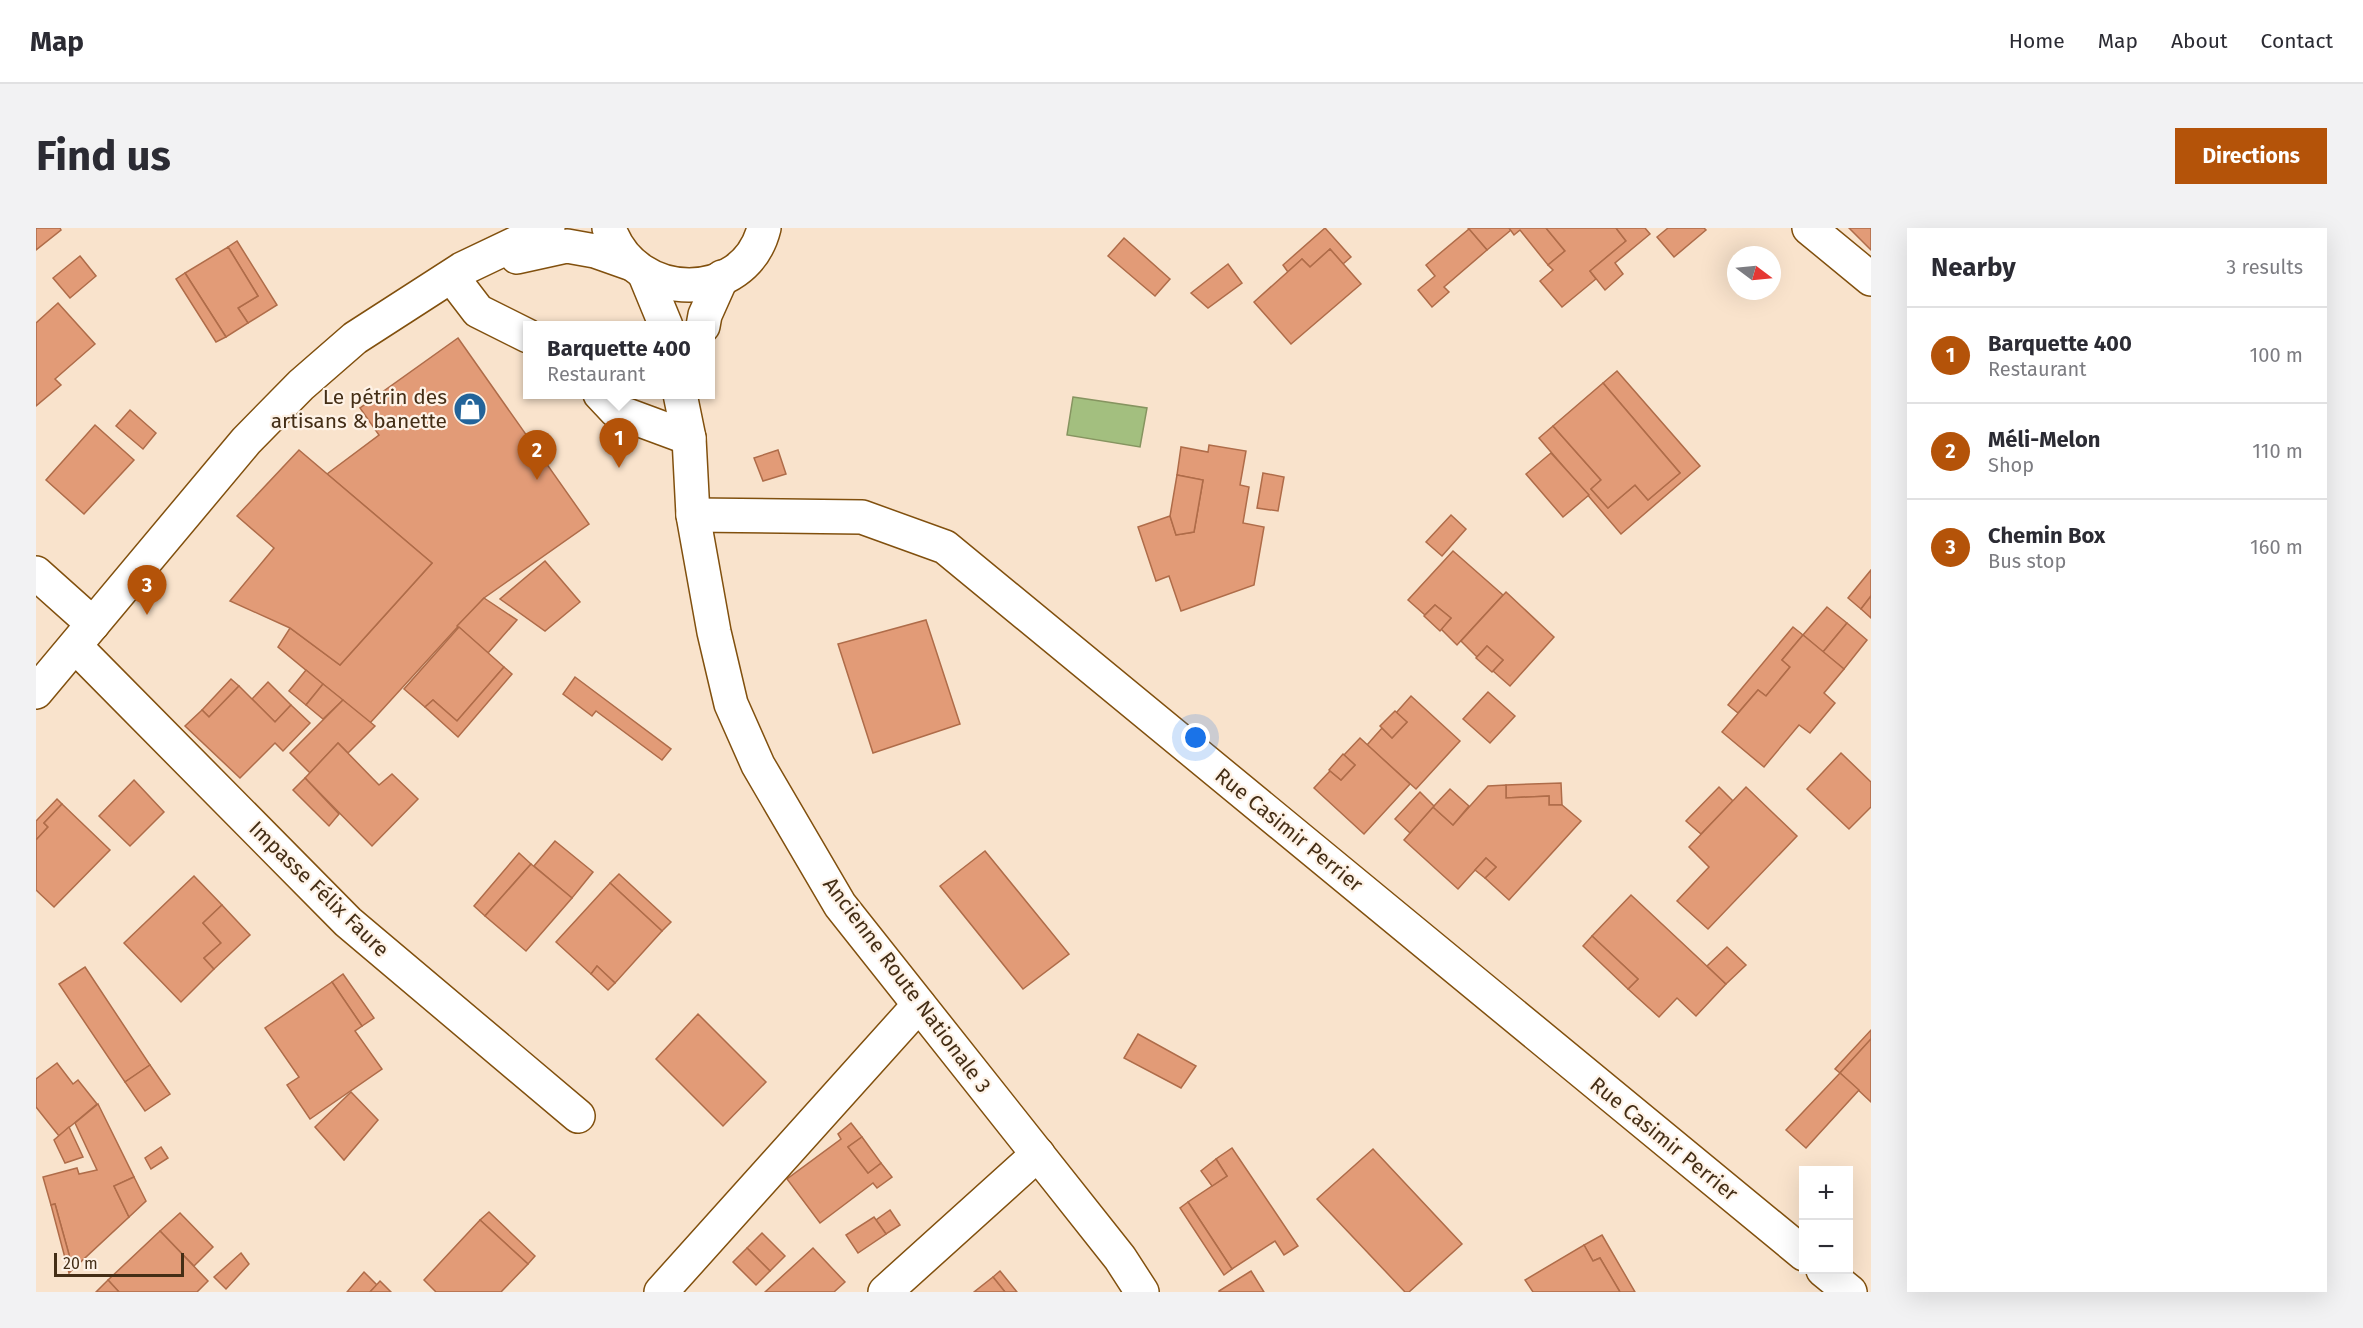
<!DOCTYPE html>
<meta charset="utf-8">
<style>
body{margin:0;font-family:"Fira Sans",sans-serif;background:#f2f2f3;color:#2b2b33}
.controls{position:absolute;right:18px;bottom:18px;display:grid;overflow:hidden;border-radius:0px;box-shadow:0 6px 24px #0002}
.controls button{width:54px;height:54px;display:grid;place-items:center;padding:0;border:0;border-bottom:2px solid #e1e1e2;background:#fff;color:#2b2b33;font:30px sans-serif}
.compass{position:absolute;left:1691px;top:18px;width:54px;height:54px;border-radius:50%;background:#fff;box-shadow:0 6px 24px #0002;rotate:106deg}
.scale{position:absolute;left:18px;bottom:15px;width:130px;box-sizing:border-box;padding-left:6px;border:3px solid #442e16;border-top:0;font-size:16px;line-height:21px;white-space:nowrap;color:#442e16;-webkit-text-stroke:4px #fef2e6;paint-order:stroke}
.you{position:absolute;left:1160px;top:510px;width:21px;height:21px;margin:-15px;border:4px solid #fff;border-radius:50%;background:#1a73e8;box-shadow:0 0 0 9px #1a73e833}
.badge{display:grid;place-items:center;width:39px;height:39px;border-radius:50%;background:#b45309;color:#fff;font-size:20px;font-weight:700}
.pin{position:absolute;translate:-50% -50px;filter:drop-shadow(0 2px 3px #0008)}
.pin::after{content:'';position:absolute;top:32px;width:21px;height:18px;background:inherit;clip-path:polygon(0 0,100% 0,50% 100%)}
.popup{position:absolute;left:487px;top:93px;width:192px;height:78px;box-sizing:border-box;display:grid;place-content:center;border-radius:0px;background:#fff;filter:drop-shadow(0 2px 4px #0005);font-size:20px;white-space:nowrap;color:#7c7c81}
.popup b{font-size:22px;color:#2b2b33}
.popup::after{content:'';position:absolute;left:50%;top:100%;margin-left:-12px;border:12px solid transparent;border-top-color:#fff}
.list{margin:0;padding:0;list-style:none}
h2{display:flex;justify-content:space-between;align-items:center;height:78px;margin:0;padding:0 24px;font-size:26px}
h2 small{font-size:20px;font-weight:400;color:#7c7c81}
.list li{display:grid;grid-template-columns:39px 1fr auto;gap:18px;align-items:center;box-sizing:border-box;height:96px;padding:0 24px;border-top:2px solid #e1e1e2}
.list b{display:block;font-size:22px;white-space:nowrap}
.list p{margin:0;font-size:20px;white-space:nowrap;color:#7c7c81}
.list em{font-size:20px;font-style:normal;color:#7c7c81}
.map{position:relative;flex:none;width:1835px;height:1064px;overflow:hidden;border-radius:0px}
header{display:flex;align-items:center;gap:36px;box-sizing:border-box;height:84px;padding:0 30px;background:#fff;border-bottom:2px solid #e1e1e2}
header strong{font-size:28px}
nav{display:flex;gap:33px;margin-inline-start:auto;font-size:21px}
.intro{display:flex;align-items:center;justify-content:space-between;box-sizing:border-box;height:144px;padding:0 36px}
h1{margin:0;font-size:42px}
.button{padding:15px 27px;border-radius:0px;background:#b45309;color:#fff;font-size:21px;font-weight:700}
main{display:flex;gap:36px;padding:0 36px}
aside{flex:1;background:#fff;border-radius:0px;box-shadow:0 6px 24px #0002}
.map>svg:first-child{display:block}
</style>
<header>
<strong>Map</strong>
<nav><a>Home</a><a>Map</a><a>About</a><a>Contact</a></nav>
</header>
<div class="intro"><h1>Find us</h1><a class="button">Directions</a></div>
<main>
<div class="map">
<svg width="1835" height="1064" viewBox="0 0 1835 1064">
<rect width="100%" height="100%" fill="#f9e3cc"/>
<polygon fill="#a3bf7f" stroke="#869460" stroke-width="1.5" points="1037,169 1111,180 1104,219 1031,207"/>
<g fill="#e29b77" stroke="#af6c49" stroke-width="1.5">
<polygon points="0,0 24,0 25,2 0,22"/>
<polygon points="1289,0 1315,29 1307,36 1294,21 1274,39 1266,31 1252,44 1247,37"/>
<polygon points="1432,0 1473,0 1475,2 1451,22"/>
<polygon points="1473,0 1510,0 1529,23 1512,37 1484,2 1478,7"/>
<polygon points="1510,0 1580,0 1590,13 1554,43 1560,51 1526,79 1504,53 1517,42 1512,37 1529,23"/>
<polygon points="1580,0 1609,0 1614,6 1579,35 1587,46 1569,62 1554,43 1590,13"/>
<polygon points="1632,0 1668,0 1670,2 1638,29 1621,9"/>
<polygon points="1813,0 1835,0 1835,22"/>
<polygon points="1433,1 1451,22 1408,59 1413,64 1396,79 1382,62 1399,48 1390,37"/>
<polygon points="1088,10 1134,51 1119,68 1072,28"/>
<polygon points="201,13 241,77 212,95 202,80 222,68 192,19"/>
<polygon points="192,19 222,68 202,80 212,95 190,109 149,45"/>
<polygon points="1294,21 1325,56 1255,116 1218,74 1266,31 1274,39"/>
<polygon points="44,28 60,48 34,70 17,50"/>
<polygon points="1192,36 1206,55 1172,80 1155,65"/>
<polygon points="149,45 190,109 180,114 140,51"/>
<polygon points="22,75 59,116 19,151 25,157 0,178 0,95"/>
<polygon points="422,110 553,296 448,370 334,495 242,419 254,400 304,437 396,335 291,246 343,207 324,180"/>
<polygon points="1581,143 1664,238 1585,306 1503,210 1517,198 1565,252 1555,261 1572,280 1599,257 1612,272 1644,245 1567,155"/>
<polygon points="1567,155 1644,245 1612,272 1599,257 1572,280 1555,261 1565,252 1517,198"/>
<polygon points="94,182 120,205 107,221 80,198"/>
<polygon points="59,197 98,232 48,286 10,252"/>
<polygon points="1173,217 1210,223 1204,257 1213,259 1207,295 1228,299 1218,357 1145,383 1133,348 1120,353 1102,299 1134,288 1140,307 1158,304 1167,252 1141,247 1145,219 1172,224"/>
<polygon points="263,222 396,335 304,437 254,400 194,373 238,320 201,288"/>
<polygon points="742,222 750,246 727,253 718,230"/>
<polygon points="1515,225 1553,267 1527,289 1490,246"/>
<polygon points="1227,245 1248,249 1242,283 1221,280"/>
<polygon points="1141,247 1167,252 1158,304 1140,307 1134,288"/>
<polygon points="1415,287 1430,301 1406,328 1390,314"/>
<polygon points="1417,323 1467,367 1421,417 1405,401 1415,390 1399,377 1389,387 1372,372"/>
<polygon points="509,333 544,374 509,403 464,371"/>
<polygon points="1835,342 1835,368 1825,381 1812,370"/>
<polygon points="1470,364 1518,409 1474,458 1457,443 1467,432 1451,418 1441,429 1425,413"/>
<polygon points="1835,368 1835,390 1825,381"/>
<polygon points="448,370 481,392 452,425 421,398"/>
<polygon points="1399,377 1415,390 1404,403 1388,388"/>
<polygon points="1791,379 1811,395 1787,424 1767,407"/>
<polygon points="890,392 924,496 837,525 802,416"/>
<polygon points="1811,395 1831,412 1808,441 1787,424"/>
<polygon points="423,399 468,439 421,493 397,472 389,479 368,461"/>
<polygon points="1757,399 1767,407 1746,432 1754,439 1730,468 1722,462 1702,485 1692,477"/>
<polygon points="1767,407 1808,441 1788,465 1799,475 1774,505 1763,497 1728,539 1686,504 1722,462 1730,468 1754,439 1746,432"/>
<polygon points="1451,418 1467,432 1456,444 1440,430"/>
<polygon points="468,439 476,446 422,509 389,479 397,472 421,493"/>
<polygon points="270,442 287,456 270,477 253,463"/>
<polygon points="539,449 635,521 626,532 560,483 556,488 527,466"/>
<polygon points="195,451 203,458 173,489 166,482"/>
<polygon points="232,454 255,477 239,494 216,471"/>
<polygon points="287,456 307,472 287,491 270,477"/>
<polygon points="203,458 239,494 255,477 274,495 247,523 239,515 204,550 149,498 166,482 173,489"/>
<polygon points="1452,464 1479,488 1454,515 1427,491"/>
<polygon points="1375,468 1424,513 1380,561 1331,517 1346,500 1356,510 1371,494 1360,485"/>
<polygon points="307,472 339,498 312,525 302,515 274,545 254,525"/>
<polygon points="1359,483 1371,494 1356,510 1344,498"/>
<polygon points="1324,510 1374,556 1328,606 1278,560 1294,543 1305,552 1319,537 1308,527"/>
<polygon points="302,515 343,557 356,546 382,571 336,618 269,550"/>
<polygon points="1805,525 1835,554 1835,579 1813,601 1771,561"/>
<polygon points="1307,526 1319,537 1305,552 1293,542"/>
<polygon points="269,550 303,586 293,598 257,562"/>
<polygon points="98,552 128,584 94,618 63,588"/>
<polygon points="1525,555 1526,577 1513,577 1513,568 1470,570 1470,557"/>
<polygon points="1470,557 1470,570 1513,568 1513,577 1526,577 1545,593 1473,672 1449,650 1460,639 1450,630 1422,661 1368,612 1397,579 1417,597 1452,558"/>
<polygon points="1683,559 1697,573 1665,606 1650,593"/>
<polygon points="1710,559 1761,608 1672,701 1641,673 1673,639 1653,619"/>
<polygon points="1414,561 1433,578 1417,597 1397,579"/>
<polygon points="1384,564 1398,578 1374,605 1359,591"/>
<polygon points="21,571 26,576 8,595 12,599 0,612 0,593"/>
<polygon points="26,576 74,622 18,679 0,662 0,612 12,599 8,595"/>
<polygon points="519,613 557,644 536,670 498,638"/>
<polygon points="949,623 1033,726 987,761 904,658"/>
<polygon points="483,625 495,636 449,688 438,678"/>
<polygon points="1450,630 1460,639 1449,650 1439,642"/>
<polygon points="495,636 536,670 490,723 449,688"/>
<polygon points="583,646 635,694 626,703 574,655"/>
<polygon points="158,648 186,677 167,695 185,715 168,730 178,741 145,774 88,715"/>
<polygon points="574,655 626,703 579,755 561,738 555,746 520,714"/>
<polygon points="1595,667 1690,756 1660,788 1641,770 1623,789 1592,761 1602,751 1556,708"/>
<polygon points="186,677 214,707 178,741 168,730 185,715 167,695"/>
<polygon points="1556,708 1602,751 1592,761 1547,718"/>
<polygon points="1691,719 1710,737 1690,756 1671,738"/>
<polygon points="561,738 579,755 572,762 555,746"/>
<polygon points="49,739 114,837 89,854 23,756"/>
<polygon points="307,746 338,790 326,798 296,754"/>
<polygon points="296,754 326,798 319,803 346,841 274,891 251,857 263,849 229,800"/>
<polygon points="662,786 730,854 687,898 620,831"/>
<polygon points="1835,802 1835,811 1804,845 1799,841"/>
<polygon points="1102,806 1160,838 1145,860 1088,830"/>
<polygon points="1835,811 1835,874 1804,845"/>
<polygon points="21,835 37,856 42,852 61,876 23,908 0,879 0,851"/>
<polygon points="114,837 134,866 109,883 89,854"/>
<polygon points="1804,845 1823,862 1770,920 1750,902"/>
<polygon points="315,864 342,892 308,932 279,899"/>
<polygon points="62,876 98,949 78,958 93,989 37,1041 19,976 15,977 7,949 41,940 43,946 61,942 39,895"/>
<polygon points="815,895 826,909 812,919 832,945 845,935 856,949 841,960 837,955 784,995 751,951 805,911 802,906"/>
<polygon points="33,899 47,929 29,935 18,912"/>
<polygon points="826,909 845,935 832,945 812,919"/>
<polygon points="125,919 132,930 115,941 109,930"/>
<polygon points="1196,920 1262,1018 1248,1027 1239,1013 1196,1041 1152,974 1191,948 1180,931"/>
<polygon points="1337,921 1426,1016 1373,1064 1369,1064 1281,971"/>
<polygon points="1180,931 1191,948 1176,958 1165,943"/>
<polygon points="98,949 110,973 93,989 78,958"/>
<polygon points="1152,974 1196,1041 1188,1047 1144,980"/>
<polygon points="19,976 37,1041 33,1045 15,977"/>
<polygon points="854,982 864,997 850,1006 840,992"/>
<polygon points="453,984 499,1028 492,1036 444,992"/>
<polygon points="144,985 177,1019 158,1038 124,1003"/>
<polygon points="838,989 850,1006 822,1025 810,1007"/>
<polygon points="444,992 492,1036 465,1064 400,1064 388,1052"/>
<polygon points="124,1003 172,1053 161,1064 83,1064 72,1052"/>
<polygon points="726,1005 749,1028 734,1043 711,1020"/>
<polygon points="1566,1007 1599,1064 1584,1064 1564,1030 1557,1033 1548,1017"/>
<polygon points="1548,1017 1557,1033 1564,1030 1584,1064 1497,1064 1489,1052"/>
<polygon points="711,1020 734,1043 720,1057 697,1034"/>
<polygon points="777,1020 809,1054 798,1064 729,1064"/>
<polygon points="205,1025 213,1036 190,1061 178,1049"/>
<polygon points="964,1043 981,1064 969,1064 957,1049"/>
<polygon points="1215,1043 1228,1064 1183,1064 1183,1063"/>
<polygon points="328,1044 341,1057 334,1064 311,1064"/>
<polygon points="957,1049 969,1064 938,1064"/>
<polygon points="72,1052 83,1064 60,1064"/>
<polygon points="344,1053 355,1064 334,1064"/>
</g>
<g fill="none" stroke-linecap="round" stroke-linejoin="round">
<defs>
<g id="minor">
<polyline points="1773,0 1835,51"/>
<polyline points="416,49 442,83 492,108"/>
<polyline points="564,166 580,183 653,210"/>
<polyline points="657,287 826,289 909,319 1768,1026"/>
<polyline points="0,345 57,396"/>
<polyline points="39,418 312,694 542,888"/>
<polyline points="1787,1042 1814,1064"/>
<polyline points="625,1064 883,777"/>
<polyline points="849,1064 1002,926"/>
</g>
<g id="major">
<path d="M573 0C599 76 709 76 728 0"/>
<polyline points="481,29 531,18 559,23 593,35"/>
<polyline points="609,47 630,98"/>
<polyline points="667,98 669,87 686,49"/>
<polyline points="644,166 653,210 657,287 678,404 695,476 722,537 804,677 1084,1030 1106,1064"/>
<polyline points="0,464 210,213 265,157 319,110 426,41 512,0"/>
</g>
</defs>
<use href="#minor" stroke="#81500e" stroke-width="36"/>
<use href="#major" stroke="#81500e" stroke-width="36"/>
<use href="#minor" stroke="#fff" stroke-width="33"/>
<use href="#major" stroke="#fff" stroke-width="33"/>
</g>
<defs>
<symbol id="shop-disc" viewBox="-11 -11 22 22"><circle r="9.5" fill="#23649a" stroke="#fef2e6"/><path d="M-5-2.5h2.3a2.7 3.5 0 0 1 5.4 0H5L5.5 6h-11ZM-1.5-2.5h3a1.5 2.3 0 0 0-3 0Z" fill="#fff"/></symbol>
</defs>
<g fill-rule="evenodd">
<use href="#shop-disc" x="415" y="162" width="38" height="38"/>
</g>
<g text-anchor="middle" stroke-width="4.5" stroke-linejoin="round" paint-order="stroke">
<g font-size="21" fill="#442e16" stroke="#fef2e6" text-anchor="end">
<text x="411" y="176">Le pétrin des<tspan x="411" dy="24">artisans &amp; banette</tspan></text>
</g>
<g font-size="21" fill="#442e16" stroke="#fef2e6">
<text transform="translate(1253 602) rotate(39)" y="7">Rue Casimir Perrier</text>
<text transform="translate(283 661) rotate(44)" y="7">Impasse Félix Faure</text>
<text transform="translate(871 757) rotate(53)" y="7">Ancienne Route Nationale 3</text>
<text transform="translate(1628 911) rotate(39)" y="7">Rue Casimir Perrier</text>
</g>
</g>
</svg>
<div class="controls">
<button>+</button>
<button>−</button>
</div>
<svg class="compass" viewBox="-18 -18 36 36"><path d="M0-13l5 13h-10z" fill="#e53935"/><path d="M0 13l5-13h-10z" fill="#7c7c81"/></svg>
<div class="scale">20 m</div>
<div class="you"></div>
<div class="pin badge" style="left:583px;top:240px">1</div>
<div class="popup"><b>Barquette 400</b>Restaurant</div>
<div class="pin badge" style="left:501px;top:252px">2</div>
<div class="pin badge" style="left:111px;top:387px">3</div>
</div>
<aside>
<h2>Nearby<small>3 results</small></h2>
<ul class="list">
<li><span class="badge">1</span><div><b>Barquette 400</b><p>Restaurant</p></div><em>100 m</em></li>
<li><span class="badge">2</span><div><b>Méli-Melon</b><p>Shop</p></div><em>110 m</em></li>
<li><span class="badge">3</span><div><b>Chemin Box</b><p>Bus stop</p></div><em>160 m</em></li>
</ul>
</aside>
</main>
